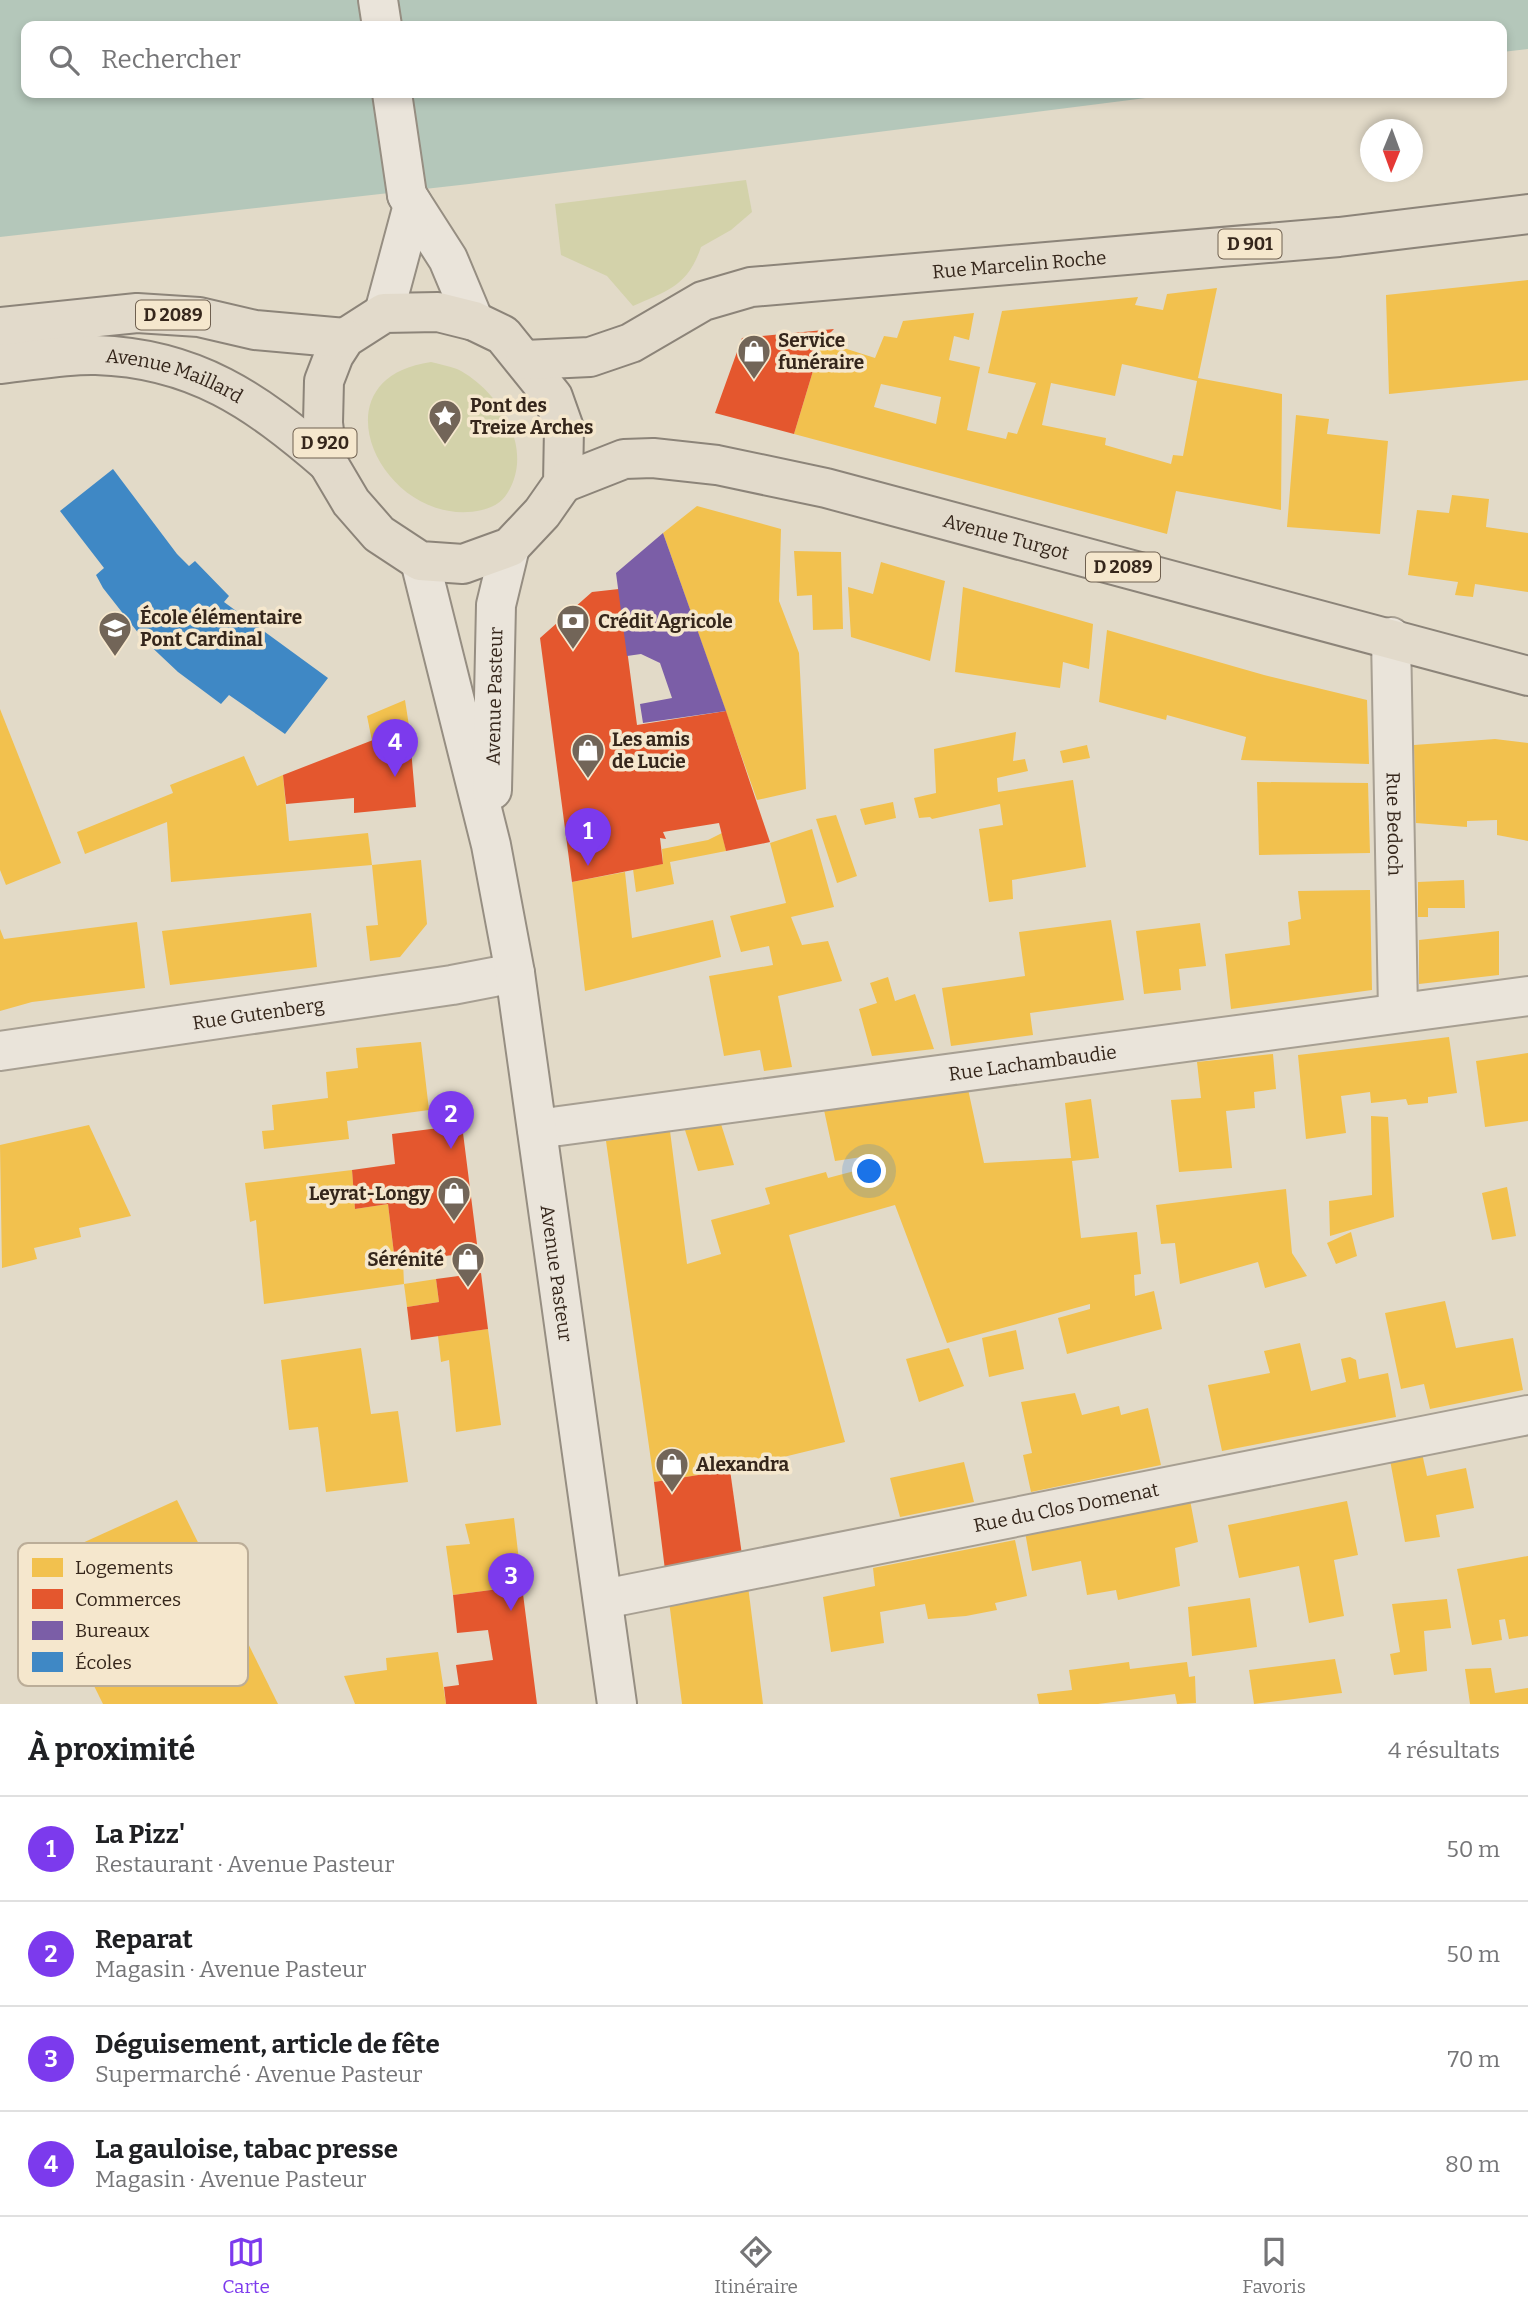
<!DOCTYPE html>
<html lang="fr">
<meta charset="utf-8">
<style>
body{margin:0;font-family:Bitter,serif;background:#f2f2f2;color:#202124}
.compass{position:absolute;left:1360px;top:119px;width:63px;height:63px;border-radius:50%;background:#fff;box-shadow:0 4px 10px #0003;rotate:181deg}
.you{position:absolute;left:870px;top:1172px;width:24px;height:24px;margin:-18px;border:5px solid #fff;border-radius:50%;background:#1a73e8;box-shadow:0 0 0 10px #1a73e833}
.badge{display:grid;place-items:center;width:46px;height:46px;border-radius:50%;background:#7c3aed;color:#fff;font-size:23px;font-weight:700}
.pin{position:absolute;translate:-50% -58px;filter:drop-shadow(0 2px 4px #0008)}
.pin::after{content:'';position:absolute;top:37px;width:24px;height:21px;background:inherit;clip-path:polygon(0 0,100% 0,50% 100%)}
.list{margin:0;padding:0;list-style:none}
h2{display:flex;justify-content:space-between;align-items:center;height:91px;margin:0;padding:0 28px;font-size:30px}
h2 small{font-size:23px;font-weight:400;color:#757577}
.list li{display:grid;grid-template-columns:46px 1fr auto;gap:21px;align-items:center;box-sizing:border-box;height:105px;padding:0 28px;border-top:2px solid #e0e0e0}
.list b{display:block;font-size:26px;white-space:nowrap}
.list p{margin:0;font-size:23px;white-space:nowrap;color:#757577}
.list em{font-size:23px;font-style:normal;color:#757577}
.icon{flex:none;width:38px;height:38px;fill:none;stroke:currentColor;stroke-width:2;stroke-linecap:round;stroke-linejoin:round}
.map{position:relative;flex:none;width:1528px;height:1704px;overflow:hidden}
.search{position:absolute;background:#fff;box-shadow:0 4px 10px #0003;left:21px;right:21px;top:21px;height:77px;display:flex;align-items:center;gap:18px;box-sizing:border-box;padding:0 24px;border-radius:14px;color:#757577;font-size:26px}
.sheet{height:511px;background:#fff}
nav{display:flex;justify-content:space-around;align-items:center;box-sizing:border-box;height:98px;border-top:2px solid #e0e0e0;background:#fff;font-size:19px;color:#757577}
nav a{display:grid;justify-items:center;gap:4px}
nav .on{color:#7c3aed}
.map>svg:first-child{display:block}
</style>
<div class="map">
<svg width="1528" height="1704" viewBox="0 0 1528 1704">
<rect width="100%" height="100%" fill="#e2dac8"/>
<g fill="#d3d2aa">
<path d="M746 180 752 212 731 230 701 247C688 286 667 291 633 306L607 276 561 255 555 204Z"/>
<path d="M431 362C439 364 449 366 457 369 494 387 528 437 514 479 508 496 500 506 482 510 385 532 309 379 431 362Z"/>
</g>
<polygon fill="#b4c7ba" points="0,0 1528,0 1528,49 1502,52 1502,26 26,26 26,93 1185,93 469,184 0,237"/>
<g fill="#f2c14e" fill-rule="evenodd">
<polygon points="1528,280 1528,380 1389,394 1386,295"/>
<path d="M1217 288 1198 378 1282 394 1281 510 1176 491 1167 534 794 434 822 341 875 358 884 336 897 338 903 321 974 313 969 340 954 336 949 360 980 367 967 430 1006 439 1008 432 1017 434 1036 383 988 373 1002 311 1138 297 1135 305 1163 310 1167 294ZM1122 364 1197 381 1183 456 1173 455 1171 464 1105 445 1106 438 1042 425 1051 383 1115 396ZM881 384 941 397 936 424 874 407Z"/>
<polygon points="1296,415 1329,419 1327,434 1388,441 1380,534 1287,527"/>
<polygon points="1452,495 1489,499 1486,527 1528,533 1528,592 1475,584 1473,597 1455,595 1458,582 1408,575 1417,510 1449,513"/>
<polygon points="697,506 781,529 779,601 799,653 806,789 757,800 663,533"/>
<polygon points="794,551 841,552 843,629 813,630 812,595 797,596"/>
<polygon points="881,562 945,581 930,661 851,637 848,587 873,594"/>
<polygon points="963,587 1093,624 1089,669 1063,662 1060,688 955,672"/>
<polygon points="1107,630 1264,675 1367,700 1369,764 1241,760 1246,737 1167,715 1166,720 1099,702"/>
<polygon points="405,700 409,726 372,741 367,716"/>
<polygon points="0,709 61,863 6,885 0,870"/>
<polygon points="1016,732 1013,761 1025,759 1028,771 997,778 998,792 1073,780 1086,867 1012,880 1013,899 989,902 979,829 1003,825 1000,804 932,819 930,817 919,818 914,798 936,793 934,749"/>
<polygon points="1495,739 1528,743 1528,841 1497,835 1497,820 1467,821 1467,827 1416,823 1414,745"/>
<polygon points="1087,745 1090,758 1063,763 1060,751"/>
<polygon points="244,756 257,786 283,775 289,841 368,833 372,865 171,882 167,822 85,854 77,832 173,793 170,785"/>
<polygon points="1257,782 1368,783 1370,853 1259,855"/>
<polygon points="893,802 896,818 865,825 860,809"/>
<polygon points="836,815 857,876 837,883 816,819"/>
<polygon points="812,829 834,907 791,917 802,945 828,941 842,981 778,996 792,1067 764,1071 760,1050 724,1056 709,976 773,965 769,946 741,952 730,916 786,903 770,843"/>
<polygon points="722,833 726,851 670,862 674,884 636,892 633,869 663,864 662,849 708,840"/>
<polygon points="421,860 427,924 400,957 370,961 366,926 378,925 372,865"/>
<polygon points="625,872 632,938 713,920 721,957 585,991 572,882"/>
<polygon points="1464,880 1465,908 1428,908 1428,917 1418,917 1418,882"/>
<polygon points="1370,890 1372,990 1231,1009 1225,954 1290,945 1288,922 1301,919 1298,891"/>
<polygon points="311,913 317,967 170,985 162,931"/>
<polygon points="1111,920 1124,1000 1030,1013 1033,1035 951,1046 942,988 1025,976 1019,932"/>
<polygon points="137,922 145,988 32,1002 0,1011 0,929 4,939"/>
<polygon points="1200,923 1206,966 1179,969 1181,990 1144,994 1136,931"/>
<polygon points="1499,931 1499,975 1419,984 1419,940"/>
<polygon points="888,977 895,1001 915,994 934,1049 872,1056 859,1009 877,1003 870,983"/>
<polygon points="1449,1037 1457,1093 1428,1097 1428,1103 1408,1105 1406,1099 1371,1103 1370,1092 1341,1096 1346,1133 1306,1139 1298,1055"/>
<polygon points="421,1042 429,1110 347,1121 349,1139 264,1149 262,1131 274,1130 272,1105 328,1098 326,1072 358,1068 356,1048"/>
<polygon points="1528,1053 1528,1121 1485,1127 1476,1061"/>
<polygon points="1273,1054 1276,1089 1254,1092 1255,1108 1226,1111 1232,1168 1179,1172 1171,1100 1201,1098 1197,1062"/>
<polygon points="968,1089 984,1163 1071,1158 1065,1103 1091,1099 1099,1158 1072,1161 1081,1238 1137,1232 1141,1274 1134,1275 1135,1296 1154,1291 1162,1329 1067,1354 1058,1318 1090,1309 1090,1304 947,1343 895,1205 789,1235 845,1442 730,1470 654,1482 606,1141 670,1131 687,1264 721,1254 711,1220 770,1204 765,1188 826,1172 828,1178 877,1165 875,1155 835,1161 824,1110"/>
<polygon points="1371,1116 1388,1117 1394,1217 1330,1236 1329,1201 1372,1195"/>
<polygon points="721,1124 734,1165 698,1171 685,1130"/>
<polygon points="89,1125 131,1216 79,1228 81,1237 34,1248 37,1259 2,1268 0,1145"/>
<polygon points="352,1170 355,1209 388,1204 395,1262 403,1261 404,1284 264,1304 256,1220 250,1222 245,1183"/>
<polygon points="1507,1187 1516,1236 1492,1240 1482,1193"/>
<polygon points="1286,1189 1292,1253 1307,1276 1265,1288 1258,1262 1180,1284 1175,1243 1161,1244 1156,1205"/>
<polygon points="1351,1232 1357,1256 1336,1264 1327,1243"/>
<polygon points="436,1279 439,1302 407,1307 404,1284"/>
<polygon points="1445,1301 1456,1348 1513,1338 1523,1390 1430,1409 1424,1384 1401,1389 1385,1313"/>
<polygon points="488,1329 501,1425 456,1432 449,1360 441,1362 438,1336"/>
<polygon points="1016,1330 1024,1369 989,1377 982,1338"/>
<polygon points="1300,1343 1311,1391 1346,1382 1341,1359 1350,1357 1356,1360 1359,1379 1388,1373 1396,1417 1222,1451 1208,1385 1270,1373 1264,1351"/>
<polygon points="361,1348 371,1414 398,1411 408,1482 326,1492 318,1427 289,1430 281,1360"/>
<polygon points="949,1348 964,1386 919,1402 906,1359"/>
<polygon points="1075,1393 1082,1415 1119,1406 1121,1415 1148,1408 1161,1465 1031,1492 1023,1455 1032,1453 1021,1402"/>
<polygon points="1422,1453 1427,1476 1466,1468 1474,1508 1436,1515 1440,1537 1405,1542 1390,1460"/>
<polygon points="964,1462 974,1502 900,1517 890,1478"/>
<polygon points="177,1500 278,1704 103,1704 34,1565"/>
<polygon points="1190,1500 1198,1542 1175,1548 1180,1586 1118,1600 1116,1590 1087,1595 1081,1561 1032,1571 1025,1532"/>
<polygon points="1347,1501 1358,1555 1334,1560 1344,1616 1309,1623 1299,1566 1239,1578 1228,1525"/>
<polygon points="514,1518 522,1586 453,1595 446,1546 470,1544 465,1524"/>
<polygon points="1015,1540 1027,1596 995,1603 997,1610 966,1616 928,1619 925,1604 880,1612 884,1643 831,1652 823,1597 875,1586 873,1568"/>
<polygon points="1528,1556 1528,1636 1509,1639 1505,1619 1499,1620 1502,1640 1472,1645 1457,1569"/>
<polygon points="748,1586 763,1704 682,1704 669,1601"/>
<polygon points="1250,1598 1257,1647 1192,1656 1188,1607"/>
<polygon points="1447,1599 1451,1628 1424,1631 1427,1671 1394,1675 1390,1654 1400,1652 1392,1604"/>
<polygon points="438,1652 446,1704 355,1704 344,1676 387,1670 386,1658"/>
<polygon points="1335,1659 1342,1693 1254,1704 1249,1670"/>
<polygon points="1129,1662 1130,1669 1187,1662 1189,1677 1195,1676 1196,1703 1177,1704 1175,1694 1098,1704 1039,1704 1037,1694 1072,1690 1069,1670"/>
<polygon points="1491,1668 1495,1693 1528,1688 1528,1704 1470,1704 1465,1669"/>
</g>
<g fill="#e4572e">
<polygon points="834,329 822,341 794,434 715,413 742,338"/>
<polygon points="619,589 637,725 726,711 770,842 726,851 719,823 663,832 666,839 660,838 663,864 572,882 540,638 592,592"/>
<polygon points="409,726 416,807 354,813 354,798 286,804 283,775"/>
<polygon points="462,1125 478,1252 395,1262 388,1204 355,1209 352,1170 395,1164 392,1134"/>
<polygon points="481,1273 488,1329 411,1340 407,1307 439,1302 436,1279"/>
<polygon points="730,1470 742,1555 665,1570 654,1482"/>
<polygon points="522,1586 537,1704 446,1704 444,1687 459,1685 456,1665 493,1660 488,1630 457,1633 453,1595"/>
</g>
<polygon fill="#7b5ea7" points="663,533 726,711 643,723 640,704 672,698 660,663 641,654 627,656 616,573"/>
<polygon fill="#3f88c5" points="113,469 177,554 189,566 195,561 229,596 224,602 328,678 285,734 229,695 221,704 178,672 143,639 103,588 96,575 104,568 60,511"/>
<g fill="none" stroke-linecap="round" stroke-linejoin="round">
<defs>
<g id="street">
<path id="s1" d="M1391 637 1398 1011"/>
<path id="s2" d="M0 1051 452 985 515 973"/>
<path id="s3" d="M537 1129 1528 996"/>
<path id="s4" d="M604 1599 1528 1415"/>
</g>
<g id="secondary">
<polyline points="378,0 382,26"/>
<polyline points="407,195 448,259 474,321"/>
<polyline points="384,313 413,205 407,195 392,93"/>
<path id="s5" d="M420 561 491 845 515 973 617 1704"/>
<path id="s6" d="M492 790 496 605 510 547"/>
</g>
<g id="primary">
<polygon points="438,312 474,321 503,335 553,397 564,428 563,483 542,513 510,547 463,564 420,561 379,534 351,502 328,463 323,423 324,381 334,355 345,338 384,313"/>
<polyline points="0,327 137,313 199,317 255,330 345,338"/>
<path id="s7" d="M525 360 590 357 631 343 703 301 751 287 1339 237 1528 214"/>
<path id="s8" d="M0 364C31 361 65 354 96 355 195 358 256 401 328 463"/>
<path id="s9" d="M563 483 624 459 653 458 717 465 826 488 1528 676"/>
</g>
</defs>
<use href="#street" stroke="#a79f92" stroke-width="42"/>
<use href="#secondary" stroke="#968e82" stroke-width="42"/>
<use href="#primary" stroke="#8c8479" stroke-width="42"/>
<use href="#street" stroke="#eae4da" stroke-width="38"/>
<use href="#secondary" stroke="#eae4da" stroke-width="38"/>
<use href="#primary" stroke="#e2dacb" stroke-width="38"/>
</g>
<defs>
<symbol id="shop-pin" viewBox="-11 -11 22 30"><path d="M0 17L-7.5 6A9.5 9.5 0 1 1 7.5 6Z" fill="#726558" stroke="#f5e7cd"/><path d="M-5-2.5h2.3a2.7 3.5 0 0 1 5.4 0H5L5.5 6h-11ZM-1.5-2.5h3a1.5 2.3 0 0 0-3 0Z" fill="#fff"/></symbol>
<symbol id="sight-pin" viewBox="-11 -11 22 30"><path d="M0 17L-7.5 6A9.5 9.5 0 1 1 7.5 6Z" fill="#726558" stroke="#f5e7cd"/><path d="M0-6L1.8-2.2L6-1.7L2.9 1.2L3.7 5.4L0 3.3L-3.7 5.4L-2.9 1.2L-6-1.7L-1.8-2.2Z" fill="#fff"/></symbol>
<symbol id="bank-pin" viewBox="-11 -11 22 30"><path d="M0 17L-7.5 6A9.5 9.5 0 1 1 7.5 6Z" fill="#726558" stroke="#f5e7cd"/><path d="M-6-4H6V4H-6ZM0-2.3a2.3 2.3 0 1 0 0 4.6a2.3 2.3 0 1 0 0-4.6Z" fill="#fff"/></symbol>
<symbol id="school-pin" viewBox="-11 -11 22 30"><path d="M0 17L-7.5 6A9.5 9.5 0 1 1 7.5 6Z" fill="#726558" stroke="#f5e7cd"/><path d="M0-5L7-2L0 1L-7-2ZM-4 1L0 2.5L4 1V4Q0 6-4 4Z" fill="#fff"/></symbol>
</defs>
<g fill-rule="evenodd">
<use href="#shop-pin" x="735" y="332" width="38" height="52"/>
<use href="#sight-pin" x="426" y="397" width="38" height="52"/>
<use href="#bank-pin" x="554" y="602" width="38" height="52"/>
<use href="#school-pin" x="96" y="609" width="38" height="52"/>
<use href="#shop-pin" x="569" y="731" width="38" height="52"/>
<use href="#shop-pin" x="435" y="1174" width="38" height="52"/>
<use href="#shop-pin" x="449" y="1240" width="38" height="52"/>
<use href="#shop-pin" x="653" y="1445" width="38" height="52"/>
</g>
<g text-anchor="middle" stroke-width="7" stroke-linejoin="round" paint-order="stroke">
<g fill="#f5e7cd" stroke="#6f6050" stroke-width="2">
<rect x="1218.5" y="229.5" width="63" height="29" rx="5"/>
<rect x="136" y="300.5" width="74" height="29" rx="5"/>
<rect x="293.5" y="428.5" width="63" height="29" rx="5"/>
<rect x="1086" y="552.5" width="74" height="29" rx="5"/>
</g>
<g font-size="18" font-weight="bold" fill="#35261b">
<text x="1250" y="250">D 901</text>
<text x="173" y="321">D 2089</text>
<text x="325" y="449">D 920</text>
<text x="1123" y="573">D 2089</text>
</g>
<g font-size="19" fill="#35261b" stroke="#f5e7cd">
<text dy="7" stroke="none"><textPath href="#s7" startOffset="511">Rue Marcelin Roche</textPath></text>
<text dy="7" stroke="none"><textPath href="#s8" startOffset="178">Avenue Maillard</textPath></text>
<text dy="7" stroke="none"><textPath href="#s9" startOffset="457">Avenue Turgot</textPath></text>
<text dy="7" stroke="none"><textPath href="#s6" startOffset="94">Avenue Pasteur</textPath></text>
<text dy="7" stroke="none"><textPath href="#s1" startOffset="187">Rue Bedoch</textPath></text>
<text dy="7" stroke="none"><textPath href="#s2" startOffset="261">Rue Gutenberg</textPath></text>
<text dy="7" stroke="none"><textPath href="#s3" startOffset="500">Rue Lachambaudie</textPath></text>
<text dy="7" stroke="none"><textPath href="#s5" startOffset="726">Avenue Pasteur</textPath></text>
<text dy="7" stroke="none"><textPath href="#s4" startOffset="471">Rue du Clos Domenat</textPath></text>
</g>
<g font-size="19" font-weight="bold" fill="#35261b" stroke="#f5e7cd" text-anchor="start">
<text x="778" y="347">Service<tspan x="778" dy="22">funéraire</tspan></text>
<text x="470" y="412">Pont des<tspan x="470" dy="22">Treize Arches</tspan></text>
<text x="140" y="624">École élémentaire<tspan x="140" dy="22">Pont Cardinal</tspan></text>
<text x="598" y="628">Crédit Agricole</text>
<text x="612" y="746">Les amis<tspan x="612" dy="22">de Lucie</tspan></text>
<text x="430" y="1200" text-anchor="end">Leyrat-Longy</text>
<text x="444" y="1266" text-anchor="end">Sérénité</text>
<text x="696" y="1471">Alexandra</text>
</g>
</g>
<rect x="18" y="1543" width="230" height="143" rx="10" fill="#f5e7cd" stroke="#bbad98" stroke-width="2"/>
<rect x="32" y="1558" width="31" height="19" fill="#f2c14e"/>
<rect x="32" y="1589" width="31" height="20" fill="#e4572e"/>
<rect x="32" y="1621" width="31" height="19" fill="#7b5ea7"/>
<rect x="32" y="1652" width="31" height="20" fill="#3f88c5"/>
<g font-size="19" fill="#35261b">
<text x="75" y="1574">Logements</text>
<text x="75" y="1606">Commerces</text>
<text x="75" y="1637">Bureaux</text>
<text x="75" y="1669">Écoles</text>
</g>
</svg>
<svg class="compass" viewBox="-18 -18 36 36"><path d="M0-13l5 13h-10z" fill="#e53935"/><path d="M0 13l5-13h-10z" fill="#757577"/></svg>
<div class="you"></div>
<div class="pin badge" style="left:588px;top:866px">1</div>
<div class="pin badge" style="left:451px;top:1149px">2</div>
<div class="pin badge" style="left:511px;top:1611px">3</div>
<div class="pin badge" style="left:395px;top:777px">4</div>
<div class="search"><svg class="icon" aria-label="search" viewBox="0 0 24 24"><circle cx="10" cy="10" r="6"/><path d="M15 15l6 6"/></svg>Rechercher</div>
</div>
<section class="sheet">
<h2>À proximité<small>4 résultats</small></h2>
<ul class="list">
<li><span class="badge">1</span><div><b>La Pizz'</b><p>Restaurant · Avenue Pasteur</p></div><em>50 m</em></li>
<li><span class="badge">2</span><div><b>Reparat</b><p>Magasin · Avenue Pasteur</p></div><em>50 m</em></li>
<li><span class="badge">3</span><div><b>Déguisement, article de fête</b><p>Supermarché · Avenue Pasteur</p></div><em>70 m</em></li>
<li><span class="badge">4</span><div><b>La gauloise, tabac presse</b><p>Magasin · Avenue Pasteur</p></div><em>80 m</em></li>
</ul>
</section>
<nav>
<a class="on"><svg class="icon" aria-label="map" viewBox="0 0 24 24"><path d="M3 6l6-2 6 2 6-2v14l-6 2-6-2-6 2zM9 4v14M15 6v14"/></svg>Carte</a>
<a><svg class="icon" aria-label="directions" viewBox="0 0 24 24"><path d="M12 3l9 9-9 9-9-9zM9 14v-3h6M13 9l2 2-2 2"/></svg>Itinéraire</a>
<a><svg class="icon" aria-label="saved" viewBox="0 0 24 24"><path d="M7 4h10v16l-5-4-5 4z"/></svg>Favoris</a>
</nav>
